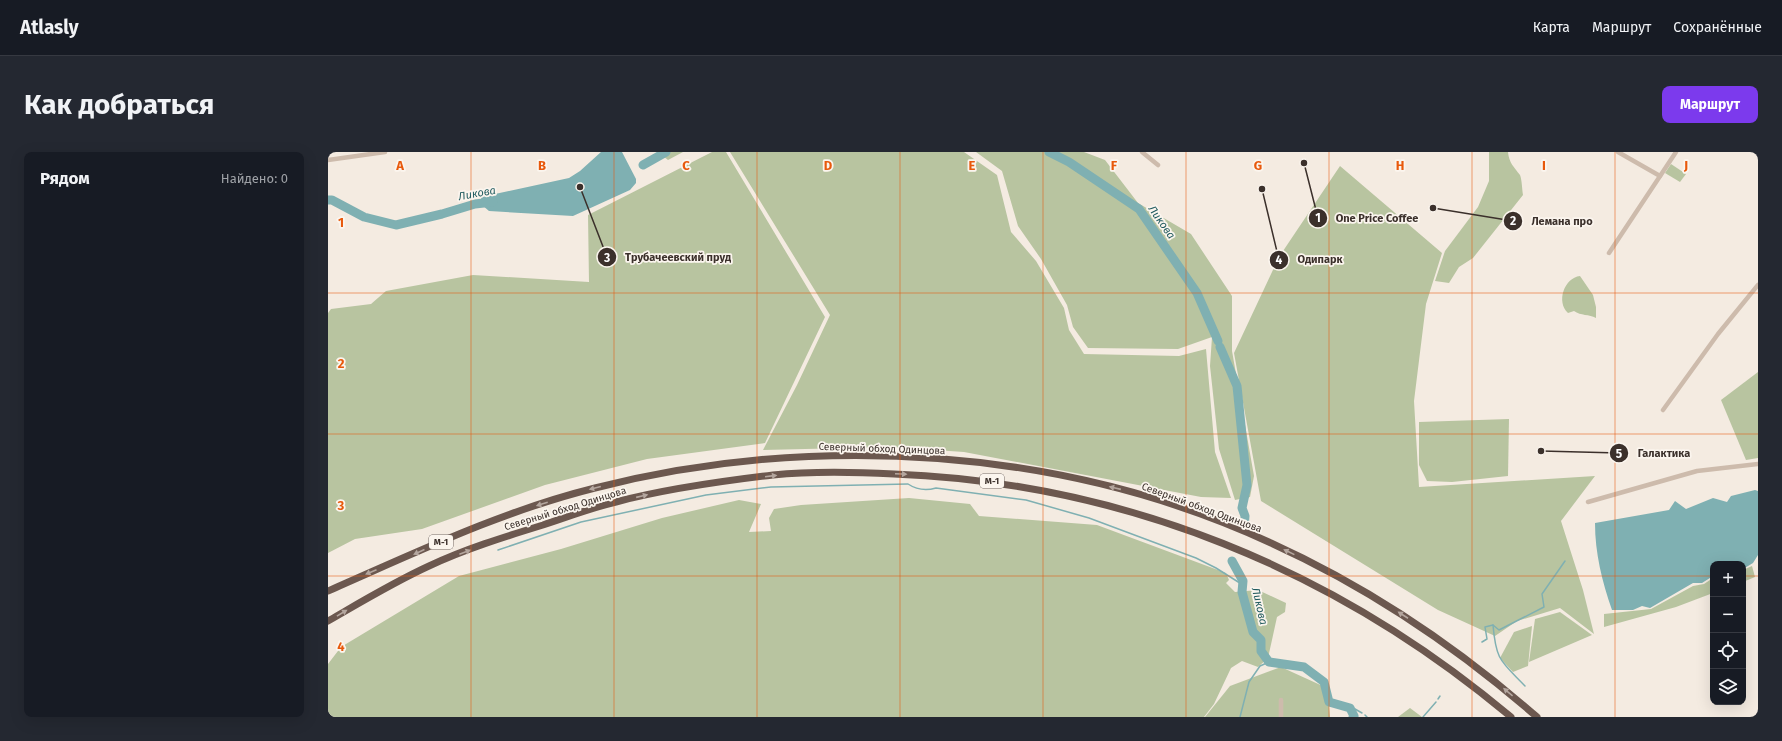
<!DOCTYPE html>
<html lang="ru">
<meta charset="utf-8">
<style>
body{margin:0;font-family:"Fira Sans",sans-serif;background:#242831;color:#f1f3f6}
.controls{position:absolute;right:12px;bottom:12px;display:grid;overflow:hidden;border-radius:8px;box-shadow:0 4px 16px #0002}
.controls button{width:36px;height:36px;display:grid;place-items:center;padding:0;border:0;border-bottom:1px solid #363941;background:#171b24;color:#f1f3f6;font:20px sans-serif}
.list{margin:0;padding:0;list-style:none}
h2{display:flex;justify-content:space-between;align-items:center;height:52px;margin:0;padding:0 16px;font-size:17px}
h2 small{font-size:13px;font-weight:400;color:#9ea1a6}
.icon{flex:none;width:22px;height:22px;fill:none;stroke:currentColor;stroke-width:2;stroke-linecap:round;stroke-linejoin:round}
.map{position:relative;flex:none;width:1430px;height:565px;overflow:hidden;border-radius:8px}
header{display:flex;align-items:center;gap:24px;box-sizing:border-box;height:56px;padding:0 20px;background:#171b24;border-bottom:1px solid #363941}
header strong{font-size:19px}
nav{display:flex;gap:22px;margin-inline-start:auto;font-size:14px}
.intro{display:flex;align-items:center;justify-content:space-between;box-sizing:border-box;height:96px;padding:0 24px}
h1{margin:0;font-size:28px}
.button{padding:10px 18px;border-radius:8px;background:#7c3aed;color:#fff;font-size:14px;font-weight:700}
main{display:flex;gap:24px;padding:0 24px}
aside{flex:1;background:#171b24;border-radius:8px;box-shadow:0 4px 16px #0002}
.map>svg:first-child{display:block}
</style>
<header>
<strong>Atlasly</strong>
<nav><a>Карта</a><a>Маршрут</a><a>Сохранённые</a></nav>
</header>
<div class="intro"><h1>Как добраться</h1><a class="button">Маршрут</a></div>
<main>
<aside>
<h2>Рядом<small>Найдено: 0</small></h2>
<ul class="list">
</ul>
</aside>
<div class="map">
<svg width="1430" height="565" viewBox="0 0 1430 565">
<rect width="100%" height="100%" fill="#f4ebe1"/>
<g fill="#b8c4a0">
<polygon points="330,0 355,0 340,8"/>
<polygon points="384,0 398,0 497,165 437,291 319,307 217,333 94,377 27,387 0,401 0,161 3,157 43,152 58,139 145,123 261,130 260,63"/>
<polygon points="402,0 636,0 669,23 683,80 708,109 736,156 741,178 756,202 851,204 878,197 887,300 903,346 873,345 636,300 562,295 435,298 469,233 502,163"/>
<polygon points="648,0 756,0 777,8 810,51 863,82 904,144 904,199 926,324 922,345 907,348 891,297 882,214 884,185 850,197 760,196 745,175 739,153 713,107 690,74 674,19"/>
<path d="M1161 0H1180C1181 11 1186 15 1192 23 1194 28 1194 37 1195 43L1145 106 1131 115 1121 131 1107 129 1117 99 1150 55 1161 29Z"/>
<polygon points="1343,12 1358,22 1352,30 1337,21"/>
<polygon points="1012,14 1114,101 1098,152 1086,249 1091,335 1267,324 1233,369 1255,438 1266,482 1232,456 1189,469 1167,484 1110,458 933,349 906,201 951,105"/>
<path d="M1252 124 1265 143 1268 155V166C1261 162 1253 164 1246 159L1240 161C1228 150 1236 126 1252 124Z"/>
<polygon points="1430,220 1430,306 1418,308 1393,248"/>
<polygon points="1181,267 1180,324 1124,330 1099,329 1091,313 1091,270"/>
<polygon points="581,346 642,352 651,364 769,373 898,421 901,428 898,431 907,440 930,438 958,451 957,460 949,465 940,506 930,515 914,509 903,516 886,552 876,565 0,565 0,512 13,495 131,424 233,397 334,366 411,348 433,352 421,380 443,379 441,366 446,357 473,353"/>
<polygon points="1424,414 1427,425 1415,430 1415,418"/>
<polygon points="1385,426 1385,441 1348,455 1276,475 1276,462 1323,457 1365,434 1376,432"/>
<polygon points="1232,460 1264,483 1201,510 1207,467"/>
<polygon points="1204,474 1200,514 1185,520 1172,506 1186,480"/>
<polygon points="953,515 999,536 1002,565 877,565 902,534"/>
<polygon points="1082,556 1094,565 1070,565"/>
</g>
<g fill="#7fb0b2">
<polygon points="273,0 294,0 308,27 308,31 302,38 245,64 161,59 154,53 153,45 241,26 252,19"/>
<path d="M1427 338 1430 339V403L1425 411 1415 417V412H1385V424L1374 431H1365L1322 456 1314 454 1305 458H1284C1274 429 1267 401 1267 371L1341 358 1347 349 1358 357 1385 346 1399 350 1403 344Z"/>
</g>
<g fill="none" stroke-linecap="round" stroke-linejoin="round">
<g stroke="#7fb0b2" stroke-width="1.5">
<path d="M170 398 253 370 378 343 443 335 580 332C589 338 598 339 608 336L698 348 761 366 868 406 888 416 915 433"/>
<path d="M1165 473C1168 509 1173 509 1197 534"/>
<polyline points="1154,490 1159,487 1157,475 1165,473 1171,478 1216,455 1214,442 1237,409"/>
<polyline points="1110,547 1112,544"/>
<polyline points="1024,560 1027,557 1034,561"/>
<polyline points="1037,563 1039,565"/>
<polyline points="912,565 921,530 932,514 941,510"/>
<polyline points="1095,565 1108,550"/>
</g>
<g stroke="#7fb0b2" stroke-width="9">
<polyline points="721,0 741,10 811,57 869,141 890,189"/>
<polyline points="315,13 338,0"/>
<polyline points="0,48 4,48 36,65 68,73 114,62 147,52 165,50"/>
<polyline points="892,195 909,234 919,333 914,356 917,364 916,376"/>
<polyline points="904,409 915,429 914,440 925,480 933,488 933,499 941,510 976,515 996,530 1001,550 1022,556 1026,564 1025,565"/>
</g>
<g stroke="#cdbbac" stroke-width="4.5">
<polyline points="814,0 830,13"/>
<polyline points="1290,0 1332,24"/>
<polyline points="0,8 57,0"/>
<polyline points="1281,101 1348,0"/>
<polyline points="1335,258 1390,182 1430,133"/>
<polyline points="1260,350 1369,319 1430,312"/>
<polyline points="953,548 953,565"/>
</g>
<g stroke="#6c584f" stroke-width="7">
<path d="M0 439C87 401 174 359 267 336 488 280 735 295 943 391 1040 435 1129 495 1209 565"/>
<path d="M0 469C33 450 66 430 101 414 137 397 176 385 215 373 239 365 263 356 288 350 337 337 394 329 445 323 485 319 526 320 566 322 796 331 1007 417 1183 565"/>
</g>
</g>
<defs><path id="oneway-solid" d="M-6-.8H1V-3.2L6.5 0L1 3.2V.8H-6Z"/></defs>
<g fill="#b4a69e">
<use href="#oneway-solid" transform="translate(573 322) rotate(2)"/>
<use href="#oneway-solid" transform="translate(443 324) rotate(-7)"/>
<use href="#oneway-solid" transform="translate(267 336) rotate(166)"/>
<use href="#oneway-solid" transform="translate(787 336) rotate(-167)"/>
<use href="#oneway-solid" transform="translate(314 344) rotate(-13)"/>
<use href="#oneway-solid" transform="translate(214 352) rotate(163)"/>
<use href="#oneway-solid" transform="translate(91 400) rotate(156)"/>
<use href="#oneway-solid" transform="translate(137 400) rotate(-21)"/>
<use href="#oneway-solid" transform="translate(961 400) rotate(-154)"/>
<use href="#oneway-solid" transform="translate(43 420) rotate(157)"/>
<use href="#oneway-solid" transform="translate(14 461) rotate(-31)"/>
<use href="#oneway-solid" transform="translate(1075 463) rotate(-147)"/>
<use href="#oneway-solid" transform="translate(1180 540) rotate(-140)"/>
</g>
<path fill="none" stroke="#e8590c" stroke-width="1" stroke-opacity="0.55" d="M143 0V565M286 0V565M429 0V565M572 0V565M715 0V565M858 0V565M1001 0V565M1144 0V565M1287 0V565M0 141H1430M0 282H1430M0 424H1385M1415 424H1430"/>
<g text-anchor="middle" stroke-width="3.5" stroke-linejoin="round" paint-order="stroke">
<g fill="#fbf5ee" stroke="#756b66" stroke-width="1">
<rect x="652" y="322" width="24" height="14" rx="3"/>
<rect x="101" y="383" width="24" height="14" rx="3"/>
</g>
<g font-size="9" font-weight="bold" fill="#3b302b">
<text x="664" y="332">М-1</text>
<text x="113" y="393">М-1</text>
</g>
<g font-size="10" fill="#3b302b" stroke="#fbf5ee">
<text transform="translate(554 296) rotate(2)" y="4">Северный обход Одинцова</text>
<text transform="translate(874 355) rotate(20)" y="4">Северный обход Одинцова</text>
<text transform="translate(237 356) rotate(-17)" y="4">Северный обход Одинцова</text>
</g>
<g font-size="11" font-style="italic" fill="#1f5a5e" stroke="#fbf5ee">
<text transform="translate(149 41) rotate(-10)" y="4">Ликова</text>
<text transform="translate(834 70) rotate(55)" y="4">Ликова</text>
<text transform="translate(932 454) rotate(77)" y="4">Ликова</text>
</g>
</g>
<g font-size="13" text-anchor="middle" font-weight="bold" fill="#e8590c" stroke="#fbf5ee" stroke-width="3.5" stroke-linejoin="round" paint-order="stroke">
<text x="72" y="18">A</text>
<text x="214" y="18">B</text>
<text x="358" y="18">C</text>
<text x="500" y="18">D</text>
<text x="644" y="18">E</text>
<text x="786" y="18">F</text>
<text x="930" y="18">G</text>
<text x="1072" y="18">H</text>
<text x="1216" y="18">I</text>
<text x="1358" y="18">J</text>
<text x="13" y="75">1</text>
<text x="13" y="216">2</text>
<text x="13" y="358">3</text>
<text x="13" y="499">4</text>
</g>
<path fill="none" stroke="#3b302b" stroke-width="1.5" d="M976 11L990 66M1105 56L1185 69M252 35L279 105M934 37L951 108M1213 299L1291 301"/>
<g fill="#3b302b" stroke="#fbf5ee" stroke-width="1.5">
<circle cx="976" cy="11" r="4"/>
<circle cx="1105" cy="56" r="4"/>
<circle cx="252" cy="35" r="4"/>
<circle cx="934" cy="37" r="4"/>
<circle cx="1213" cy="299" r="4"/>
<circle cx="990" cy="66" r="10"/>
<circle cx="1185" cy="69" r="10"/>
<circle cx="279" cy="105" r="10"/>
<circle cx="951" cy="108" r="10"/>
<circle cx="1291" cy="301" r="10"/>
</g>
<g font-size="12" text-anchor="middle" font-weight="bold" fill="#fff">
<text x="990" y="70">1</text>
<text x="1185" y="73">2</text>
<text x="279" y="110">3</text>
<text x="951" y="112">4</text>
<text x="1291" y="306">5</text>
</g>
<g font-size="11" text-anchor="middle" font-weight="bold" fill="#3b302b" stroke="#fbf5ee" stroke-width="3.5" stroke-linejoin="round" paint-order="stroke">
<text x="1049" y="70">One Price Coffee</text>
<text x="1234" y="73">Лемана про</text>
<text x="350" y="109">Трубачеевский пруд</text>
<text x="992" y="111">Одипарк</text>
<text x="1336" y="305">Галактика</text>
</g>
</svg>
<div class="controls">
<button>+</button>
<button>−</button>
<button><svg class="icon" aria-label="locate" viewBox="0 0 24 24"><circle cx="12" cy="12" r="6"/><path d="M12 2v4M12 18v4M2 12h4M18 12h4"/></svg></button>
<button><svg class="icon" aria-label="layers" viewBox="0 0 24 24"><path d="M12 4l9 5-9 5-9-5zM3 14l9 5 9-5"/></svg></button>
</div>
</div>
</main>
